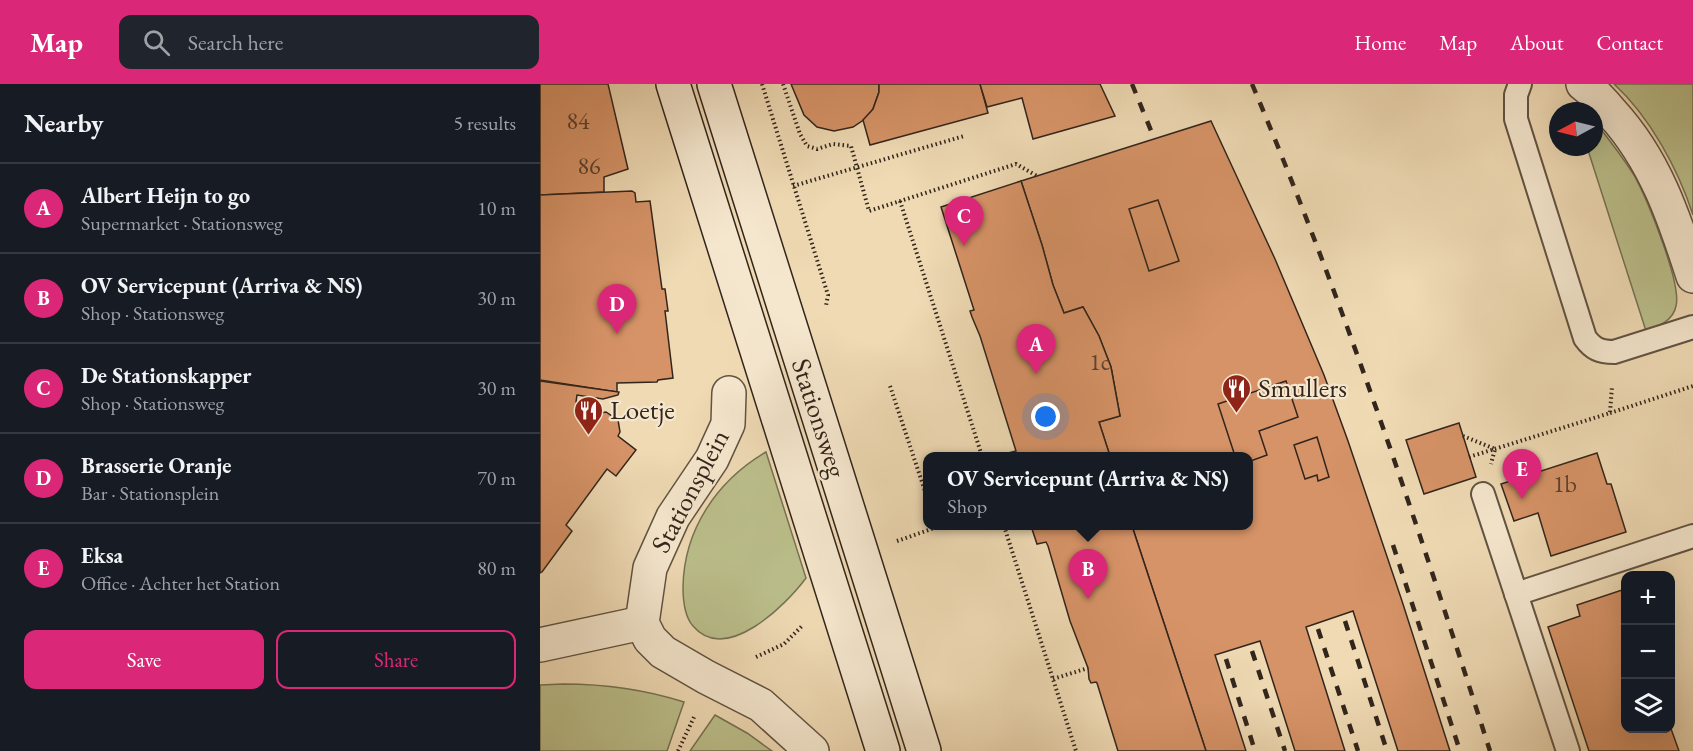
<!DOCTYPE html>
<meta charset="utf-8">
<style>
body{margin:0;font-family:"EB Garamond",serif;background:#20242c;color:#f1f3f6}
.controls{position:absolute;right:18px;bottom:18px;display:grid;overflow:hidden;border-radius:12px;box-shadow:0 6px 24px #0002}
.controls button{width:54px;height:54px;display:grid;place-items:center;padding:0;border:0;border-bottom:2px solid #363941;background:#171b24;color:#f1f3f6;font:30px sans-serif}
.compass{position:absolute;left:1009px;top:18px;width:54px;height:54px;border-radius:50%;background:#171b24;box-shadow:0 6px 24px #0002;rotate:263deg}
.you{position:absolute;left:506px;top:333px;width:21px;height:21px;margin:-15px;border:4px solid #fff;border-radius:50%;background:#1a73e8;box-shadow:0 0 0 9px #1a73e833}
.badge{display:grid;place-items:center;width:39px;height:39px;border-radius:50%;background:#db2777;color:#fff;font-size:20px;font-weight:700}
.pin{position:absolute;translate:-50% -50px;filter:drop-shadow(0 2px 3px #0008)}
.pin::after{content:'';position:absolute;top:32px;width:21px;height:18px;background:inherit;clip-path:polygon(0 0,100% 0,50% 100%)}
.popup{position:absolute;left:383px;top:368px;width:330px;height:78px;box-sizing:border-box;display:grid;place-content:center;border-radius:12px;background:#171b24;filter:drop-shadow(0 2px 4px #0005);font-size:20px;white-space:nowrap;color:#9ea1a6}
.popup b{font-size:22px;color:#f1f3f6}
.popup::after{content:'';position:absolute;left:50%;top:100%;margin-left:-12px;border:12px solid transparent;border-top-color:#171b24}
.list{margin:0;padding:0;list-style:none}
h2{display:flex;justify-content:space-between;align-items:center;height:78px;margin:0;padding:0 24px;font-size:26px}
h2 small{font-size:20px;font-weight:400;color:#9ea1a6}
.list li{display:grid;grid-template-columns:39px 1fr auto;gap:18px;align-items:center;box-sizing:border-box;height:90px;padding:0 24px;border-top:2px solid #363941}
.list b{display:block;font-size:22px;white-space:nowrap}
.list p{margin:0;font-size:20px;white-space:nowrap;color:#9ea1a6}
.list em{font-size:20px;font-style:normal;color:#9ea1a6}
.actions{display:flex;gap:12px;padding:18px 24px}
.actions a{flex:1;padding:14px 0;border:2px solid #db2777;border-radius:12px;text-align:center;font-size:21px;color:#db2777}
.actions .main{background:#db2777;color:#fff}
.icon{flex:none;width:33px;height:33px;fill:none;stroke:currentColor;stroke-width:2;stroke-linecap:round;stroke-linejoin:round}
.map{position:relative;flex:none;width:1153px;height:667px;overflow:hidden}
header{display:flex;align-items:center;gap:36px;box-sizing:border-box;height:84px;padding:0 30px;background:#db2777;color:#fff}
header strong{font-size:28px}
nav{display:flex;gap:33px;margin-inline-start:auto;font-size:21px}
.search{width:420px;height:54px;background:#20242c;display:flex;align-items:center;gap:15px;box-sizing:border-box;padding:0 21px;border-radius:12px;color:#9ea1a6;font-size:22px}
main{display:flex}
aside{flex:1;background:#171b24}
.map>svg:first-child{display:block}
</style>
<header>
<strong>Map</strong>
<div class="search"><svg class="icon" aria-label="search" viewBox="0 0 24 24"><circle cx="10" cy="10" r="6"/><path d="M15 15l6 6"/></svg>Search here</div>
<nav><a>Home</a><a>Map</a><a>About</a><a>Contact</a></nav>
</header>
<main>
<aside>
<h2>Nearby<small>5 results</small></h2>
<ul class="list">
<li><span class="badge">A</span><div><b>Albert Heijn to go</b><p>Supermarket · Stationsweg</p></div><em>10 m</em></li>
<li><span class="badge">B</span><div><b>OV Servicepunt (Arriva &amp; NS)</b><p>Shop · Stationsweg</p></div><em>30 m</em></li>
<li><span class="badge">C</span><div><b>De Stationskapper</b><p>Shop · Stationsweg</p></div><em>30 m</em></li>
<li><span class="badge">D</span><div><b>Brasserie Oranje</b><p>Bar · Stationsplein</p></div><em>70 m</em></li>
<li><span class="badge">E</span><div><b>Eksa</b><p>Office · Achter het Station</p></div><em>80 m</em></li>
</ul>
<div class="actions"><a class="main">Save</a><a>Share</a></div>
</aside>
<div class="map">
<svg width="1153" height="667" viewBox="0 0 1153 667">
<rect width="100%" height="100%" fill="#efdab4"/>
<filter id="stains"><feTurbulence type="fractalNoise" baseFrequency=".00333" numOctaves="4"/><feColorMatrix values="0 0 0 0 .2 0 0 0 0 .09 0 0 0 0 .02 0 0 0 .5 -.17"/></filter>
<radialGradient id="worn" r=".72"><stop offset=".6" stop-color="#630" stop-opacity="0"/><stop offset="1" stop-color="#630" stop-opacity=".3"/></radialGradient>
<g fill="#bbbf8b" stroke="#767254" stroke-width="1.5">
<path d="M1074 0H1153V131C1138 85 1110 33 1074 0Z"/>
<path d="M1059 43C1071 58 1083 74 1094 91 1106 113 1142 199 1136 222 1133 237 1119 242 1106 247L1047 63H1054V44Z"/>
<path d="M226 368 266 494C246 521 186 581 153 542 144 532 143 516 143 503 144 445 177 397 226 368Z"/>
<path d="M23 600C65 600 103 605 144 618L127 667H0V601Z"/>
<polygon points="175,631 207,649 232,667 150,667"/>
</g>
<g fill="#d69367" stroke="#32251c" stroke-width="1.5">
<polygon points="0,0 68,0 88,85 64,93 64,108 0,111"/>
<polygon points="251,0 339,0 339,8 333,25 328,33 313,43 294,47 277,43 264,31"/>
<polygon points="339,0 440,0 448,29 330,61 323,36 333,25 339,8"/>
<polygon points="440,0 560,0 575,32 493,55 482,14 447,23"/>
<polygon points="671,37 735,175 784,291 808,357 862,517 910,667 858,667 813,527 766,543 805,667 755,667 720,557 675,571 706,667 666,667 592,442 708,442 708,372 570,372 559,338 580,332 571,283 559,252 543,223 524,229 513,201 502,161 481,97"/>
<polygon points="481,97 502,161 513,201 524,229 543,223 559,252 571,283 580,332 559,338 570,372 469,372 468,369 476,367 440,252 432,233 430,227 434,226 401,123"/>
<polygon points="92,107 95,109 96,118 110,117 122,205 125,205 128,227 125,227 133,294 118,296 117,298 77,299 77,308 0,296 0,111"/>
<polygon points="618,116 639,177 609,187 589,125"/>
<polygon points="0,297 79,308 78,311 63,315 37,311 36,318 54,330 66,328 78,336 80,348 78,352 96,366 76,392 67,385 26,441 32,447 2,488 0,489"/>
<polygon points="746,297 758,333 719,347 727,371 708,378 708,372 695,372 678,320"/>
<polygon points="919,339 936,393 884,410 866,356"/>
<polygon points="777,353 789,393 778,397 777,391 765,395 754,361"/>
<polygon points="1057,369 1067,400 1071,400 1086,448 1011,472 998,429 974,437 961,400"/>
<polygon points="491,442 592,442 666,667 578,667 557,599 556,598 551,599 549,595 548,584 530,537 508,462 506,458 497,460"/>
<polygon points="1085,505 1086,644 1130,644 1130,642 1139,667 1049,667 1008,543 1040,532 1037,521"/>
</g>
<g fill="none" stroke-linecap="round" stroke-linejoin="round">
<defs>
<g id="lane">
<path d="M980 0 976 11V35L1045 254C1053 265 1060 268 1074 268L1153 243"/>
<polyline points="943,410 1028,667"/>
<polyline points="976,510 1153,452"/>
</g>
<g id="street">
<path d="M1043 0C1054 8 1063 18 1072 29 1115 76 1134 133 1153 192"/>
<polyline points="189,309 188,340 172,375 133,433 110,484 102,539 110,555 123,568 166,593 221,621 272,667"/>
<polyline points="0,561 102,539"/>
</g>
<g id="secondary">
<polyline points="133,0 343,667"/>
<polyline points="174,0 384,667"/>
</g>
</defs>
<use href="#lane" stroke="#615242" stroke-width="26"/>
<use href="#street" stroke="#615242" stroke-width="36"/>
<use href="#secondary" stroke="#32251c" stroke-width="36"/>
<g stroke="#32251c" stroke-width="4" stroke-dasharray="1.5 3" stroke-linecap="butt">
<polyline points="222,0 288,211 286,222"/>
<polyline points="243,0 260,50 267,62 277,65 293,60 311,62 329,127 476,80 497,92"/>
<polyline points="253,102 424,52"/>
<polyline points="360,117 442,372"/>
<polyline points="350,302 388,416"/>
<polyline points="1070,329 1153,302"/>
<polyline points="923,352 955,365 951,380"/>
<polyline points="929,373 1070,329 1072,302"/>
<polyline points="464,442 536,667"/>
<polyline points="357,457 400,442"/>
<polyline points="216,573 244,560 263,541"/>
<polyline points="513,595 548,584"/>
<polyline points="138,667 155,631"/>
</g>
<use href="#lane" stroke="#f5e7ce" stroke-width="22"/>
<use href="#street" stroke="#f5e7ce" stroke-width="33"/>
<use href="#secondary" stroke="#f5e7ce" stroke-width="33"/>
<g stroke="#32251c" stroke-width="4.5" stroke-dasharray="10 10" stroke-linecap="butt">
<polyline points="592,0 612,49"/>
<path d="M712 0C804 218 878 442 950 667"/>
<polyline points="853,461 920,667"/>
<polyline points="805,537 847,667"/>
<polyline points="778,545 818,667"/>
<polyline points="712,567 745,667"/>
<polyline points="686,575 715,667"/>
</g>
</g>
<defs>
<symbol id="restaurant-pin" viewBox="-11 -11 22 30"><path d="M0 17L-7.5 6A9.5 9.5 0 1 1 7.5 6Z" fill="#8f2418" stroke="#f5e7ce"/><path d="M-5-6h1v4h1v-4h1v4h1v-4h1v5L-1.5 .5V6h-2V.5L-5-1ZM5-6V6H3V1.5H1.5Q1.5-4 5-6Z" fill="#fff"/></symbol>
</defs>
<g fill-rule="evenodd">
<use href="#restaurant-pin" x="680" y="288" width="33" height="45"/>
<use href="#restaurant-pin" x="32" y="310" width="33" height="45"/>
</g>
<g text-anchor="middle" stroke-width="4.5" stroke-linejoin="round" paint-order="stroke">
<g font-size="24" fill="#5b402f">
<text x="38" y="45">84</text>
<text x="49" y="90">86</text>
<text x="560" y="286">1c</text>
<text x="1025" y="408">1b</text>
</g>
<g font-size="27" fill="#32251c" stroke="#f5e7ce" text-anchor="start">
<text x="718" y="313">Smullers</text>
<text x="70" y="335">Loetje</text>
</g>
<g font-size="27" fill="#32251c" stroke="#f5e7ce">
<text transform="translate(279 334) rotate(72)" y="9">Stationsweg</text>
<text transform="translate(150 407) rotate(-62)" y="9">Stationsplein</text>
</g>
</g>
<rect width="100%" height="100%" filter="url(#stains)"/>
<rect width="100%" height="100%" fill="url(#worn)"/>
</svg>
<div class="controls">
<button>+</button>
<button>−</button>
<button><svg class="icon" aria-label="layers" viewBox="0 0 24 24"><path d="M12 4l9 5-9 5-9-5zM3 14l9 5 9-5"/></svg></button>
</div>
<svg class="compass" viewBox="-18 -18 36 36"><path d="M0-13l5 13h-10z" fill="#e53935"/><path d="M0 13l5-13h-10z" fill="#9ea1a6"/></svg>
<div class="you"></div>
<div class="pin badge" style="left:496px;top:290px">A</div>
<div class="pin badge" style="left:548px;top:515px">B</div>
<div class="popup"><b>OV Servicepunt (Arriva &amp; NS)</b>Shop</div>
<div class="pin badge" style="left:424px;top:162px">C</div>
<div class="pin badge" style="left:77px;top:250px">D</div>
<div class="pin badge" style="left:982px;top:415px">E</div>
</div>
</main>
